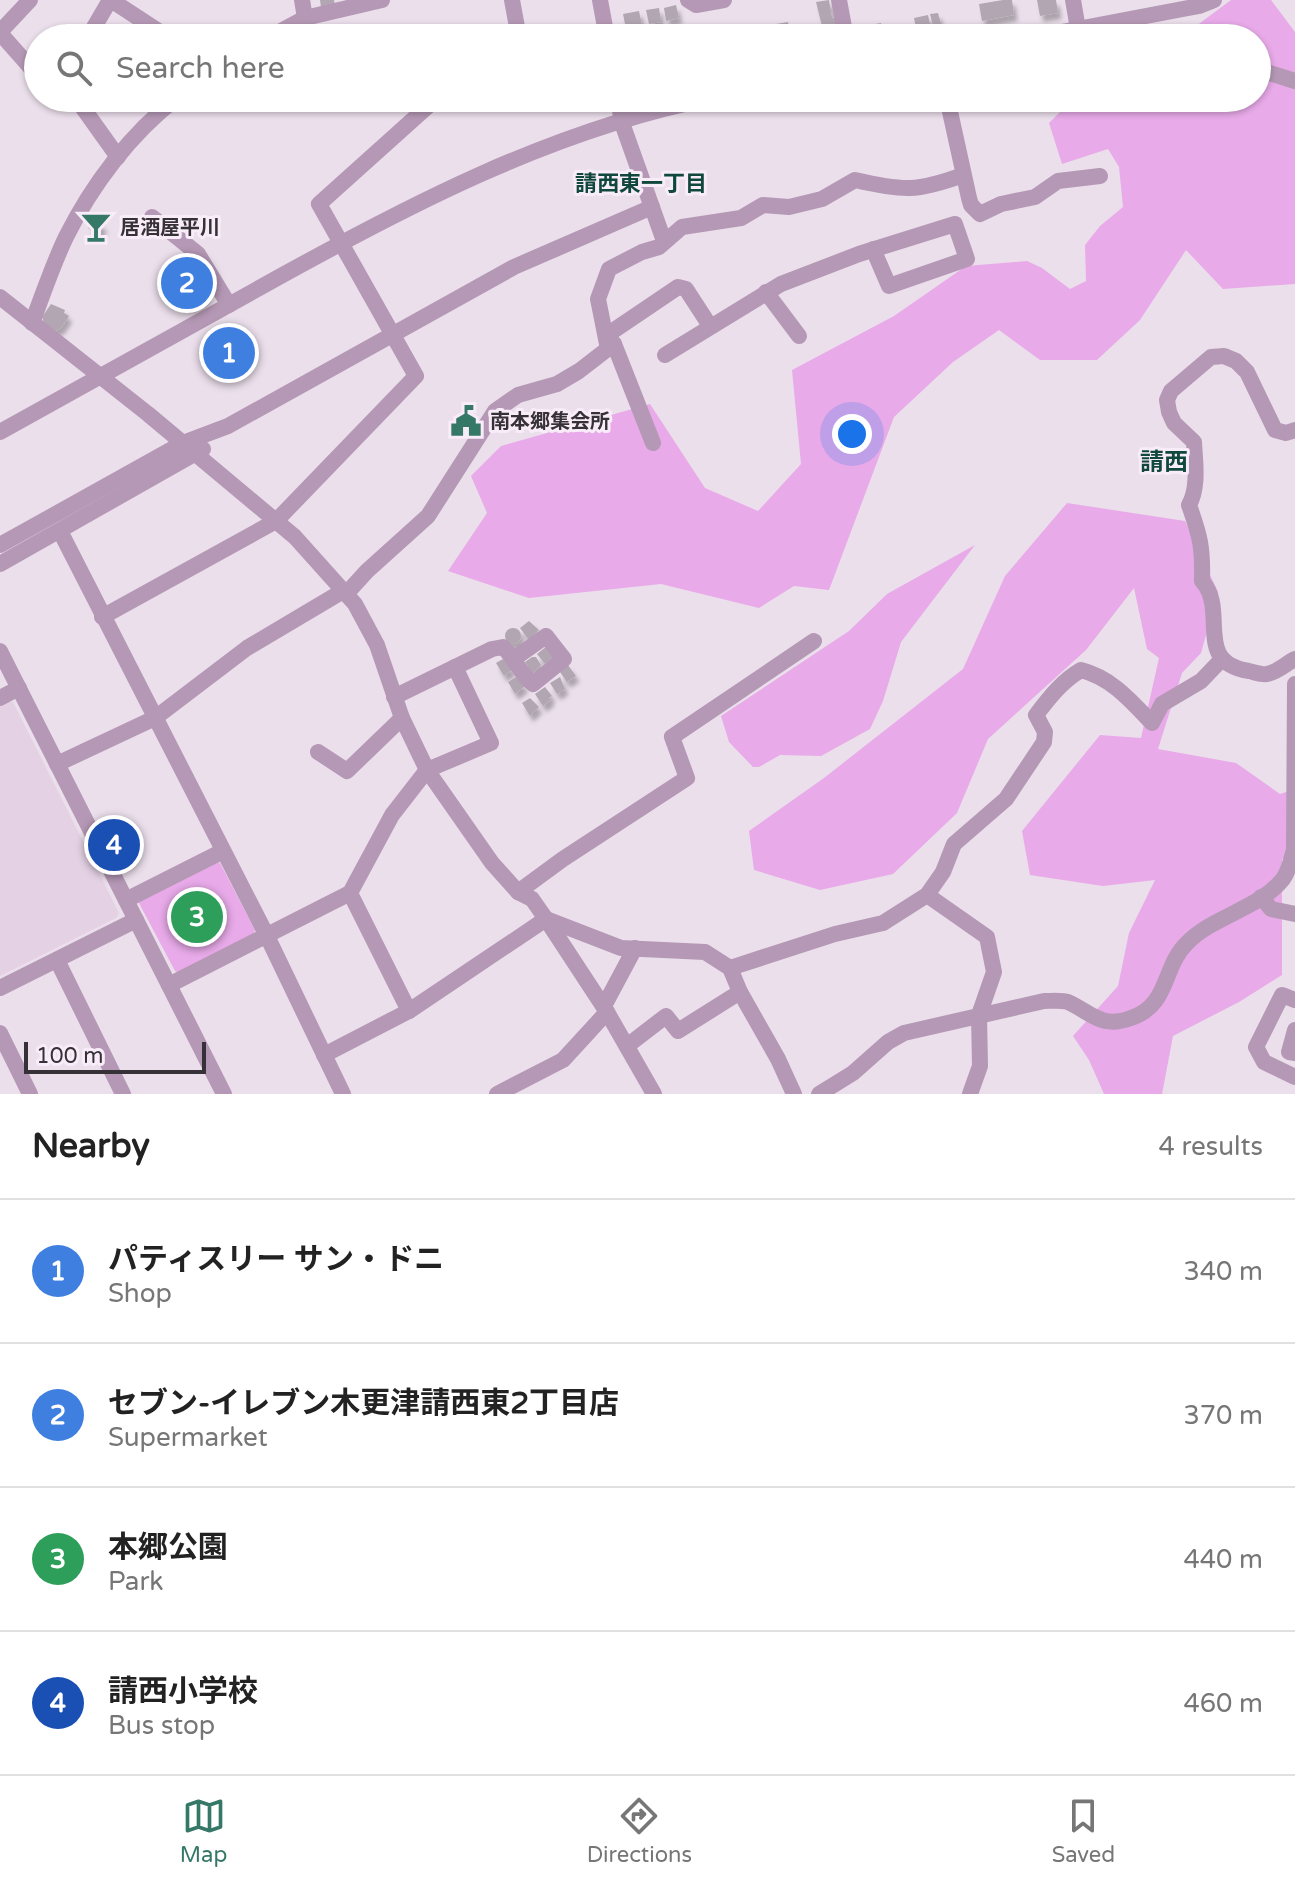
<!DOCTYPE html>
<meta charset="utf-8">
<style>
body{margin:0;font-family:"Varela Round","Noto Sans JP",sans-serif;background:#f6f6f6;color:#222}
.scale{position:absolute;left:24px;bottom:20px;width:182px;box-sizing:border-box;padding-left:8px;border:4px solid #363136;border-top:0;font-size:22px;line-height:28px;white-space:nowrap;color:#363136;-webkit-text-stroke:6px #f9ecf9;paint-order:stroke}
.you{position:absolute;left:852px;top:434px;width:28px;height:28px;margin:-20px;border:6px solid #fff;border-radius:50%;background:#1a73e8;box-shadow:0 0 0 12px #1a73e833}
.badge{display:grid;place-items:center;width:52px;height:52px;border-radius:50%;background:#367868;color:#fff;font-size:26px;font-weight:700}
.pin{position:absolute;translate:-50% -50%;border:4px solid #fff;box-shadow:0 2px 8px #0006}
.list{margin:0;padding:0;list-style:none}
h2{display:flex;justify-content:space-between;align-items:center;height:104px;margin:0;padding:0 32px;font-size:34px}
h2 small{font-size:26px;font-weight:400;color:#767676}
.list li{display:grid;grid-template-columns:52px 1fr auto;gap:24px;align-items:center;box-sizing:border-box;height:144px;padding:0 32px;border-top:2px solid #e0e0e0}
.list b{display:block;font-size:30px;white-space:nowrap}
.list p{margin:0;font-size:26px;white-space:nowrap;color:#767676}
.list em{font-size:26px;font-style:normal;color:#767676}
.icon{flex:none;width:44px;height:44px;fill:none;stroke:currentColor;stroke-width:2;stroke-linecap:round;stroke-linejoin:round}
.map{position:relative;flex:none;width:1295px;height:1094px;overflow:hidden}
.search{position:absolute;background:#fff;box-shadow:0 2px 6px #0004;left:24px;right:24px;top:24px;height:88px;display:flex;align-items:center;gap:20px;box-sizing:border-box;padding:0 28px;border-radius:44px;color:#767676;font-size:30px}
.sheet{height:680px;background:#fff}
nav{display:flex;justify-content:space-around;align-items:center;box-sizing:border-box;height:112px;border-top:2px solid #e0e0e0;background:#fff;font-size:22px;color:#767676}
nav a{display:grid;justify-items:center;gap:4px}
nav .on{color:#367868}
.map>svg:first-child{display:block}
</style>
<div class="map">
<svg width="1295" height="1094" viewBox="0 0 1295 1094">
<defs>
<filter id="shadow"><feDropShadow dx="3.5" dy="6" stdDeviation="2" flood-color="#0004"/></filter>
</defs>
<rect width="100%" height="100%" fill="#ebdfeb"/>
<polygon fill="#e4d2e4" points="6,702 13,702 119,913 116,918 0,976 0,705"/>
<g fill="#e8aae9">
<polygon points="1231,0 1271,0 1295,32 1295,284 1223,289 1186,250 1140,320 1097,360 1040,360 999,330 953,362 894,417 829,590 794,586 759,608 661,584 529,598 448,571 487,513 471,476 501,446 650,404 705,488 758,511 801,464 792,370 894,316 966,266 1027,261 1042,268 1070,289 1086,281 1085,245 1100,226 1123,207 1119,167 1108,149 1062,164 1049,123 1074,98 1257,98 1257,38 1180,38"/>
<polygon points="1067,503 1185,521 1218,592 1201,653 1182,673 1158,749 1236,763 1280,794 1295,789 1295,853 1282,859 1282,975 1239,1002 1173,1036 1162,1094 1104,1094 1089,1060 1073,1036 1118,986 1129,933 1155,880 1103,886 1030,875 1022,831 1100,735 1141,738 1159,658 1147,649 1134,588 1086,650 988,739 957,813 893,874 820,890 754,870 749,831 824,778 963,669 1005,576"/>
<polygon points="975,545 901,642 883,701 870,729 821,756 780,755 759,767 753,767 729,742 721,716 849,631 887,594"/>
<polygon points="213,860 220,863 255,930 252,937 181,974 175,971 139,903 140,899"/>
</g>
<g fill="#b2a6b2" filter="url(#shadow)">
<polygon points="320,0 334,0 335,5 321,7"/>
<polygon points="829,0 832,18 837,17 839,31 824,34 816,2"/>
<polygon points="1003,0 1012,0 1014,15 982,21 979,4"/>
<polygon points="1037,0 1056,0 1058,13 1040,16"/>
<polygon points="676,5 679,18 666,21 664,8"/>
<polygon points="659,8 661,22 649,24 646,10"/>
<polygon points="639,11 642,26 626,29 623,14"/>
<polygon points="938,13 941,24 933,26 930,14"/>
<polygon points="928,15 933,38 918,38 914,18"/>
<polygon points="788,22 791,37 772,38 770,25"/>
<polygon points="881,23 884,38 866,38 864,26"/>
<polygon points="706,26 708,38 687,38 685,29"/>
<polygon points="320,28 340,38 315,38"/>
<polygon points="95,219 104,226 97,235 88,228"/>
<polygon points="185,258 206,298 189,307 167,268"/>
<polygon points="51,304 65,310 64,313 69,316 61,328 55,331 44,323 42,317"/>
<polygon points="529,621 539,630 529,640 520,628"/>
<circle cx="513" cy="636" r="8"/>
<polygon points="547,646 555,656 545,664 537,654"/>
<polygon points="532,657 536,657 541,665 532,674 525,662"/>
<polygon points="503,659 513,669 504,676 496,663"/>
<polygon points="568,665 576,676 567,682 560,672"/>
<polygon points="516,677 525,686 515,694 508,682"/>
<polygon points="560,677 565,689 557,694 550,683"/>
<polygon points="545,687 552,696 549,698 551,700 543,706 535,694"/>
<polygon points="530,698 539,707 530,716 522,703"/>
</g>
<g fill="none" stroke-linecap="round" stroke-linejoin="round">
<g stroke="#b598b5" stroke-width="16">
<polyline points="111,0 169,38"/>
<polyline points="302,0 305,18"/>
<polyline points="512,0 519,38"/>
<polyline points="600,0 607,38"/>
<polyline points="688,0 696,5 724,0"/>
<polyline points="839,0 846,38"/>
<polyline points="1073,0 1078,29"/>
<polyline points="93,29 110,0"/>
<polyline points="0,32 30,0"/>
<polyline points="0,33 38,76"/>
<polyline points="268,38 305,18 382,0"/>
<polyline points="1030,38 1199,6 1214,0"/>
<polyline points="1257,69 1295,81"/>
<polyline points="58,98 61,101 78,101 118,157"/>
<polyline points="618,98 622,123 664,241"/>
<polyline points="947,98 969,198 971,205 980,214 1001,204 1035,197 1058,181 1100,176"/>
<polyline points="152,217 198,254 229,305"/>
<polyline points="766,292 799,336"/>
<polyline points="0,297 148,414 295,537 355,604 377,645 402,718 427,770 492,863 518,892 532,899 546,919 607,1012 654,1094"/>
<path d="M32 323C43 294 53 264 66 237 92 185 131 133 177 98"/>
<polyline points="607,335 678,287 686,289 710,326"/>
<polyline points="665,355 781,284 859,254 955,224 967,259 889,286 873,249"/>
<path d="M1295 430 1286 433 1275 430 1247 372 1236 361 1224 356 1211 357 1171 391 1167 400 1169 412 1174 423 1194 442C1195 462 1199 487 1189 505 1200 536 1203 547 1202 581 1229 611 1192 662 1249 671 1254 672 1262 675 1267 674 1276 673 1287 663 1295 659"/>
<path d="M0 432C87 384 174 336 261 287 401 209 554 128 714 98"/>
<path d="M653 443 614 344H607L598 299 609 269 642 252 659 247 682 227 741 218 763 205 789 207 822 199 855 180C903 191 917 192 963 175"/>
<polyline points="60,531 267,936 343,1094"/>
<polyline points="0,545 183,443 228,426 514,267 652,207"/>
<polyline points="0,564 203,449"/>
<polyline points="346,594 367,571 428,516 495,411 518,395 557,384 579,371 614,344"/>
<polyline points="102,617 276,521 416,376 319,204 437,98"/>
<polyline points="0,651 224,1094"/>
<path d="M394 697 492 649 503 647C515 658 520 674 533 684L564 659 546 636 515 658"/>
<polyline points="0,698 19,688"/>
<polyline points="318,752 347,771 402,718"/>
<polyline points="57,764 155,718 247,648 343,591"/>
<polyline points="518,892 563,859 687,778 672,737 814,641"/>
<polyline points="350,893 409,1011"/>
<polyline points="927,895 987,937 994,972 979,1015 980,1066 970,1094"/>
<polyline points="1261,897 1271,909 1295,914"/>
<polyline points="126,900 223,851"/>
<polyline points="57,960 123,1094"/>
<path d="M730 968 835 934 883 923 927 895 943 872 954 844 1006 799 1044 742 1045 732 1036 715C1049 698 1062 681 1081 670 1112 678 1131 701 1152 723L1162 704 1201 681 1222 659"/>
<polyline points="169,985 350,893 392,815 427,770 491,743 455,667"/>
<polyline points="0,988 136,920"/>
<polyline points="1295,1000 1282,995 1256,1047 1264,1062 1295,1077"/>
<polyline points="604,1006 635,948"/>
<polyline points="1295,1030 1289,1052 1295,1053"/>
<polyline points="0,1033 30,1094"/>
<polyline points="627,1046 666,1016 678,1031 740,992"/>
<polyline points="324,1055 409,1011 546,919 621,948 705,952 730,968 740,992 778,1059 794,1094"/>
<polyline points="497,1094 563,1060 607,1012"/>
<path d="M819 1094 853 1073 888 1042 904 1033 1044 1001C1052 1001 1062 1000 1068 1002 1092 1013 1101 1029 1131 1018 1170 1005 1162 967 1187 943 1213 916 1259 909 1283 879 1289 871 1291 859 1294 850L1295 684"/>
</g>
</g>
<defs>
<symbol id="bar-bare" viewBox="-9 -9 18 18"><path d="M-6-5H6L.8 .8V4.5H3.5V6h-7V4.5H-.8V.8Z" fill="#367868" stroke="#f9ecf9" stroke-width="2.5" paint-order="stroke"/></symbol>
<symbol id="civic-bare" viewBox="-9 -9 18 18"><path d="M-.6-6.5H3V-4.5H.6V-3L4-1V1h2V6H-6V1h2V-1L-.6-3ZM-1.2 2.5V6h2.4V2.5Z" fill="#367868" stroke="#f9ecf9" stroke-width="2.5" paint-order="stroke"/></symbol>
</defs>
<g fill-rule="evenodd">
<use href="#bar-bare" x="74" y="205" width="44" height="44"/>
<use href="#civic-bare" x="444" y="399" width="44" height="44"/>
</g>
<g text-anchor="middle" stroke-width="6" stroke-linejoin="round" paint-order="stroke">
<g font-size="20" font-weight="bold" fill="#363136" stroke="#f9ecf9" text-anchor="start">
<text x="120" y="234">居酒屋平川</text>
<text x="490" y="428">南本郷集会所</text>
</g>
<g font-size="22" font-weight="bold" fill="#10483d" stroke="#f9ecf9">
<text x="641" y="191">請西東一丁目</text>
</g>
<g font-size="24" font-weight="bold" fill="#10483d" stroke="#f9ecf9">
<text x="1164" y="470">請西</text>
</g>
</g>
</svg>
<div class="scale">100 m</div>
<div class="you"></div>
<div class="pin badge" style="left:229px;top:353px;background:#3f7fe0">1</div>
<div class="pin badge" style="left:187px;top:283px;background:#3f7fe0">2</div>
<div class="pin badge" style="left:197px;top:917px;background:#2e9e5b">3</div>
<div class="pin badge" style="left:114px;top:845px;background:#1a4fb4">4</div>
<div class="search"><svg class="icon" aria-label="search" viewBox="0 0 24 24"><circle cx="10" cy="10" r="6"/><path d="M15 15l6 6"/></svg>Search here</div>
</div>
<section class="sheet">
<h2>Nearby<small>4 results</small></h2>
<ul class="list">
<li><span class="badge" style="background:#3f7fe0">1</span><div><b>パティスリー サン・ドニ</b><p>Shop</p></div><em>340 m</em></li>
<li><span class="badge" style="background:#3f7fe0">2</span><div><b>セブン-イレブン木更津請西東2丁目店</b><p>Supermarket</p></div><em>370 m</em></li>
<li><span class="badge" style="background:#2e9e5b">3</span><div><b>本郷公園</b><p>Park</p></div><em>440 m</em></li>
<li><span class="badge" style="background:#1a4fb4">4</span><div><b>請西小学校</b><p>Bus stop</p></div><em>460 m</em></li>
</ul>
</section>
<nav>
<a class="on"><svg class="icon" aria-label="map" viewBox="0 0 24 24"><path d="M3 6l6-2 6 2 6-2v14l-6 2-6-2-6 2zM9 4v14M15 6v14"/></svg>Map</a>
<a><svg class="icon" aria-label="directions" viewBox="0 0 24 24"><path d="M12 3l9 9-9 9-9-9zM9 14v-3h6M13 9l2 2-2 2"/></svg>Directions</a>
<a><svg class="icon" aria-label="saved" viewBox="0 0 24 24"><path d="M7 4h10v16l-5-4-5 4z"/></svg>Saved</a>
</nav>
